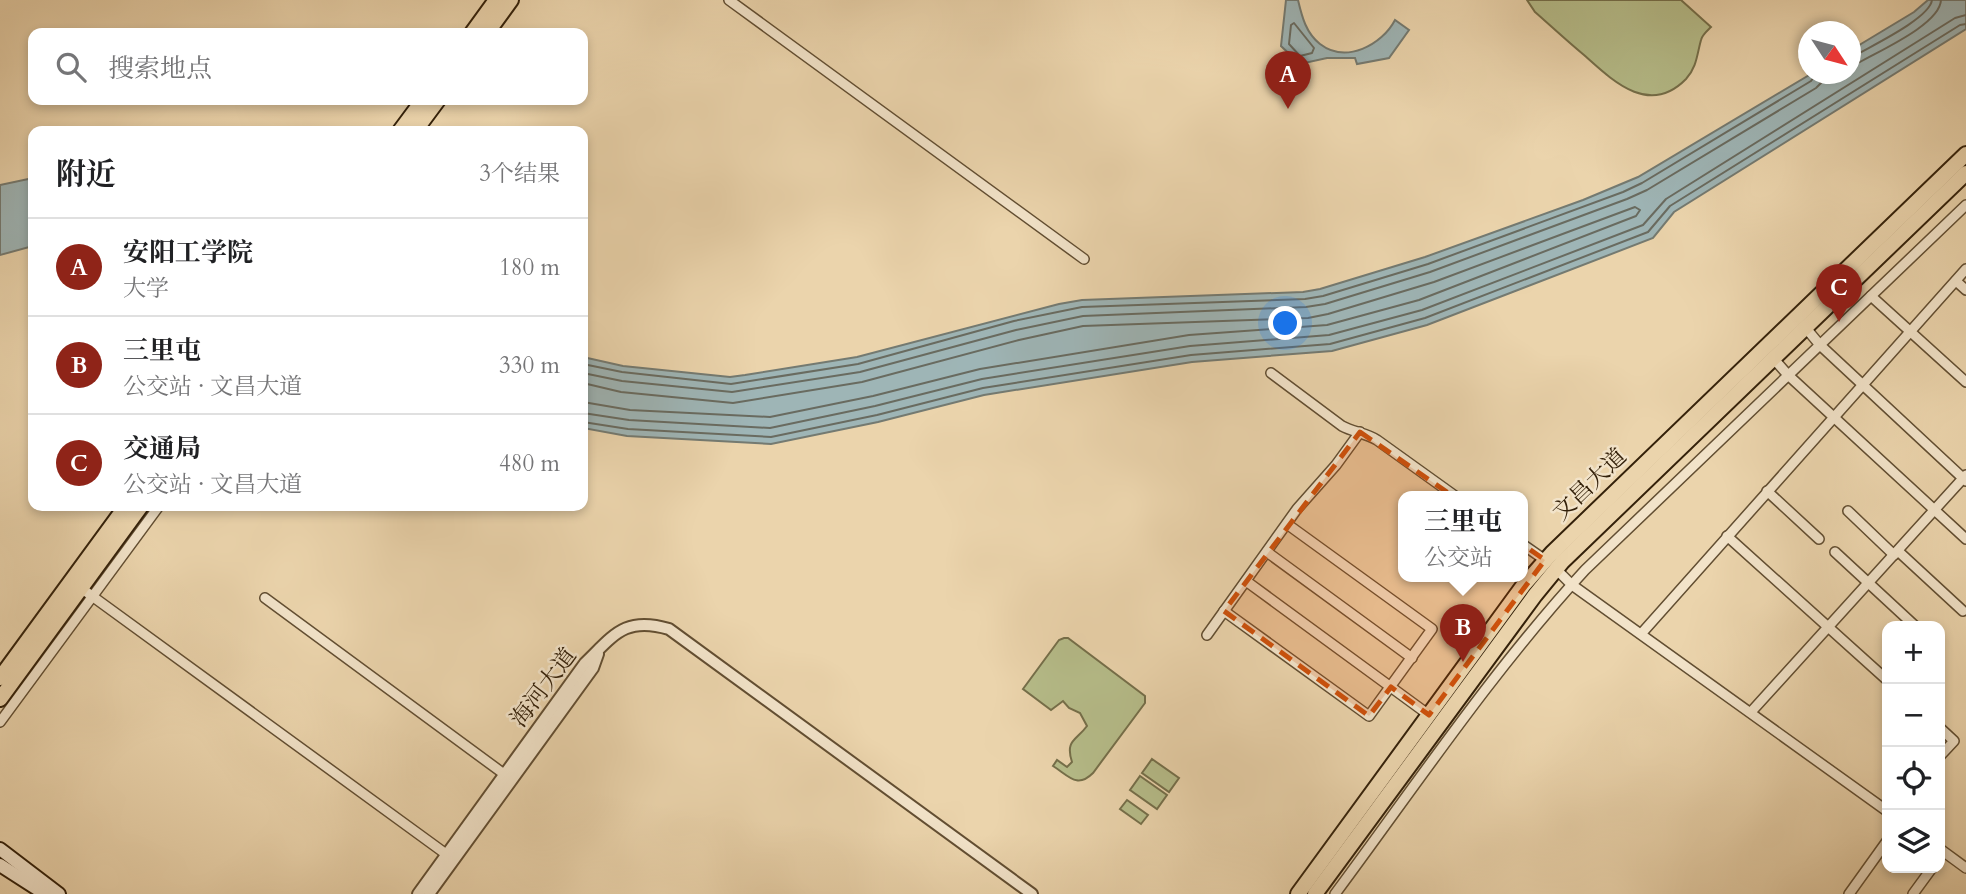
<!DOCTYPE html>
<html lang="zh">
<meta charset="utf-8">
<style>
body{margin:0;font-family:Cardo,"Noto Serif SC",serif;background:#f2f2f2;color:#202124}
.controls{position:absolute;right:21px;bottom:21px;display:grid;overflow:hidden;border-radius:14px;box-shadow:0 4px 10px #0003}
.controls button{width:63px;height:63px;display:grid;place-items:center;padding:0;border:0;border-bottom:2px solid #e0e0e0;background:#fff;color:#202124;font:35px sans-serif}
.compass{position:absolute;left:1798px;top:21px;width:63px;height:63px;border-radius:50%;background:#fff;box-shadow:0 4px 10px #0003;rotate:126deg}
.you{position:absolute;left:1286px;top:324px;width:24px;height:24px;margin:-18px;border:5px solid #fff;border-radius:50%;background:#1a73e8;box-shadow:0 0 0 10px #1a73e833}
.badge{display:grid;place-items:center;width:46px;height:46px;border-radius:50%;background:#8f2418;color:#fff;font-size:23px;font-weight:700}
.pin{position:absolute;translate:-50% -58px;filter:drop-shadow(0 2px 4px #0008)}
.pin::after{content:'';position:absolute;top:37px;width:24px;height:21px;background:inherit;clip-path:polygon(0 0,100% 0,50% 100%)}
.popup{position:absolute;left:1398px;top:491px;width:130px;height:91px;box-sizing:border-box;display:grid;place-content:center;border-radius:14px;background:#fff;filter:drop-shadow(0 2px 5px #0005);font-size:23px;white-space:nowrap;color:#757577}
.popup b{font-size:26px;color:#202124}
.popup::after{content:'';position:absolute;left:50%;top:100%;margin-left:-14px;border:14px solid transparent;border-top-color:#fff}
.list{margin:0;padding:0;list-style:none}
h2{display:flex;justify-content:space-between;align-items:center;height:91px;margin:0;padding:0 28px;font-size:30px}
h2 small{font-size:23px;font-weight:400;color:#757577}
.list li{display:grid;grid-template-columns:46px 1fr auto;gap:21px;align-items:center;box-sizing:border-box;height:98px;padding:0 28px;border-top:2px solid #e0e0e0}
.list b{display:block;font-size:26px;white-space:nowrap}
.list p{margin:0;font-size:23px;white-space:nowrap;color:#757577}
.list em{font-size:23px;font-style:normal;color:#757577}
.icon{flex:none;width:38px;height:38px;fill:none;stroke:currentColor;stroke-width:2;stroke-linecap:round;stroke-linejoin:round}
.map{position:relative;flex:none;width:1966px;height:894px;overflow:hidden}
.search{position:absolute;background:#fff;box-shadow:0 4px 10px #0003;left:28px;top:28px;width:560px;height:77px;display:flex;align-items:center;gap:18px;box-sizing:border-box;padding:0 24px;border-radius:14px;color:#757577;font-size:26px}
.panel{position:absolute;background:#fff;box-shadow:0 4px 10px #0003;left:28px;top:126px;width:560px;height:385px;border-radius:14px}
.map>svg:first-child{display:block}
</style>
<div class="map">
<svg width="1966" height="894" viewBox="0 0 1966 894">
<rect width="100%" height="100%" fill="#ebd4ac"/>
<filter id="stains"><feTurbulence type="fractalNoise" baseFrequency=".00286" numOctaves="4"/><feColorMatrix values="0 0 0 0 .2 0 0 0 0 .09 0 0 0 0 .02 0 0 0 .5 -.17"/></filter>
<radialGradient id="worn" r=".72"><stop offset=".6" stop-color="#630" stop-opacity="0"/><stop offset="1" stop-color="#630" stop-opacity=".3"/></radialGradient>
<g fill="#b6bd8a" stroke="#756f4a" stroke-width="2">
<path d="M1527 0H1681L1711 27C1708 30 1702 35 1701 40 1697 54 1697 67 1686 79 1649 117 1612 80 1584 55 1567 41 1551 26 1535 12Z"/>
<path d="M1064 638H1068L1145 696V703L1093 773C1077 789 1069 776 1053 766L1057 760 1067 767 1072 762C1065 740 1076 741 1087 726L1080 713 1069 708 1063 701 1051 710 1023 689 1059 640Z"/>
<polygon points="1152,759 1179,778 1169,792 1142,773"/>
<polygon points="1140,776 1167,795 1157,809 1130,790"/>
<polygon points="1127,800 1148,815 1141,824 1120,809"/>
</g>
<g fill="#9eb5b6" stroke="#747a71" stroke-width="2">
<path d="M1286 0H1298C1302 17 1306 33 1320 44 1346 64 1382 45 1395 20L1409 30 1389 58 1357 64 1355 58H1327L1300 64 1281 46Z"/>
<polygon points="1928,0 1966,0 1966,29 1674,212 1653,238 1427,325 1332,351 1192,362 984,395 878,422 771,444 627,436 583,428 583,357 623,366 730,377 745,375 857,357 1059,304 1082,300 1303,292 1320,289 1425,257 1583,200 1638,177 1811,74 1850,74 1851,50 1914,12"/>
<polygon points="33,178 33,246 0,255 0,185"/>
</g>
<g fill="none" stroke-linecap="round" stroke-linejoin="round">
<g stroke="#696b60" stroke-width="2">
<polygon points="1294,23 1314,48 1312,53 1300,56 1289,44 1291,25"/>
<path d="M1850 55H1856C1873 45 1930 18 1932 0"/>
<path d="M1850 64 1860 62C1881 50 1940 24 1941 0"/>
<polyline points="583,364 622,372 731,384 858,364 1014,321 1082,307 1305,299 1323,296 1428,264 1623,192 1642,183 1811,81 1816,74"/>
<polyline points="583,373 622,381 732,392 860,372 1016,330 1083,316 1306,307 1325,304 1430,272 1627,199 1647,190 1816,88 1822,82 1824,74"/>
<polyline points="583,383 621,392 733,403 862,382 1019,340 1083,326 1308,318 1328,314 1434,282 1635,207 1640,210 1636,216 1419,300 1327,325 1189,335 980,369 873,396 770,417 630,410 583,402"/>
<polyline points="583,413 629,420 770,428 875,406 982,379 1190,346 1329,335 1422,310 1643,225 1666,199 1955,18 1966,15"/>
<polyline points="583,422 628,429 771,437 877,415 983,388 1191,355 1330,344 1425,318 1648,232 1670,206 1960,25 1966,24"/>
</g>
<defs>
<g id="minor">
<polyline points="729,0 1084,259"/>
<polyline points="1956,281 1966,290"/>
<polyline points="1871,296 1966,382"/>
<polyline points="1805,327 1820,345 1966,481"/>
<polyline points="1773,358 1788,375 1966,539"/>
<path d="M1271 373 1342 426C1353 432 1366 433 1377 440L1455 496"/>
<polyline points="1767,491 1819,539"/>
<polyline points="1848,511 1894,555"/>
<polyline points="1727,536 1887,680"/>
<polyline points="1522,544 1545,560"/>
<polyline points="1898,551 1963,611"/>
<polyline points="1267,552 1412,658"/>
<polyline points="1835,552 1915,626"/>
<polyline points="1556,569 1572,585 1887,811"/>
<polyline points="1246,581 1429,715"/>
<polyline points="81,588 446,854"/>
<polyline points="265,598 504,774"/>
<polyline points="1224,611 1369,716 1432,629 1287,524"/>
<polyline points="1641,634 1966,269"/>
<polyline points="1207,635 1297,509 1336,465 1360,432"/>
<polyline points="1751,712 1966,475"/>
<polyline points="0,722 159,506"/>
<polyline points="1940,728 1954,741 1940,756"/>
<polyline points="1940,849 1966,868"/>
<path d="M1335 894C1416 785 1493 670 1585 570L1966 205"/>
<polyline points="1849,894 1887,841"/>
<polyline points="1913,894 1932,868"/>
</g>
<g id="tertiary">
<path d="M418 894 585 663C614 635 625 616 669 629L1032 894"/>
<polyline points="429,894 593,668 598,654"/>
</g>
<g id="secondary">
<polyline points="0,849 59,894"/>
<polyline points="0,865 45,894"/>
</g>
<g id="primary">
<polyline points="472,33 496,0"/>
<polyline points="487,33 511,0"/>
<polyline points="400,131 423,100"/>
<polyline points="415,131 438,100"/>
<polyline points="0,678 126,506"/>
<polyline points="0,699 141,506"/>
<polyline points="1298,894 1523,586 1552,553 1966,154"/>
<polyline points="1315,894 1535,595 1562,562 1966,173"/>
</g>
</defs>
<use href="#minor" stroke="#624e32" stroke-width="12"/>
<use href="#tertiary" stroke="#624e32" stroke-width="14"/>
<use href="#secondary" stroke="#34210a" stroke-width="16"/>
<use href="#primary" stroke="#34210a" stroke-width="18"/>
<use href="#minor" stroke="#f2e3c9" stroke-width="9"/>
<use href="#tertiary" stroke="#f2e3c9" stroke-width="10"/>
<use href="#secondary" stroke="#f2e3c9" stroke-width="12"/>
<use href="#primary" stroke="#ebd4ac" stroke-width="14"/>
</g>
<path fill="#cd510c" fill-opacity="0.2" stroke="#cd510c" stroke-width="5" stroke-dasharray="14 9" stroke-linejoin="round" d="M1360 432 1545 560 1429 715 1391 687 1369 716 1224 611Z"/>
<g text-anchor="middle" stroke-width="5" stroke-linejoin="round" paint-order="stroke">
<g font-size="23" fill="#34210a" stroke="#f2e3c9">
<text transform="translate(1589 484) rotate(-44)" y="8">文昌大道</text>
<text transform="translate(543 687) rotate(-53)" y="8">海河大道</text>
</g>
</g>
<rect width="100%" height="100%" filter="url(#stains)"/>
<rect width="100%" height="100%" fill="url(#worn)"/>
</svg>
<div class="controls">
<button>+</button>
<button>−</button>
<button><svg class="icon" aria-label="locate" viewBox="0 0 24 24"><circle cx="12" cy="12" r="6"/><path d="M12 2v4M12 18v4M2 12h4M18 12h4"/></svg></button>
<button><svg class="icon" aria-label="layers" viewBox="0 0 24 24"><path d="M12 4l9 5-9 5-9-5zM3 14l9 5 9-5"/></svg></button>
</div>
<svg class="compass" viewBox="-18 -18 36 36"><path d="M0-13l5 13h-10z" fill="#e53935"/><path d="M0 13l5-13h-10z" fill="#757577"/></svg>
<div class="you"></div>
<div class="pin badge" style="left:1288px;top:109px">A</div>
<div class="pin badge" style="left:1463px;top:662px">B</div>
<div class="popup"><b>三里屯</b>公交站</div>
<div class="pin badge" style="left:1839px;top:322px">C</div>
<div class="search"><svg class="icon" aria-label="search" viewBox="0 0 24 24"><circle cx="10" cy="10" r="6"/><path d="M15 15l6 6"/></svg>搜索地点</div>
<section class="panel">
<h2>附近<small>3个结果</small></h2>
<ul class="list">
<li><span class="badge">A</span><div><b>安阳工学院</b><p>大学</p></div><em>180 m</em></li>
<li><span class="badge">B</span><div><b>三里屯</b><p>公交站 · 文昌大道</p></div><em>330 m</em></li>
<li><span class="badge">C</span><div><b>交通局</b><p>公交站 · 文昌大道</p></div><em>480 m</em></li>
</ul>
</section>
</div>
